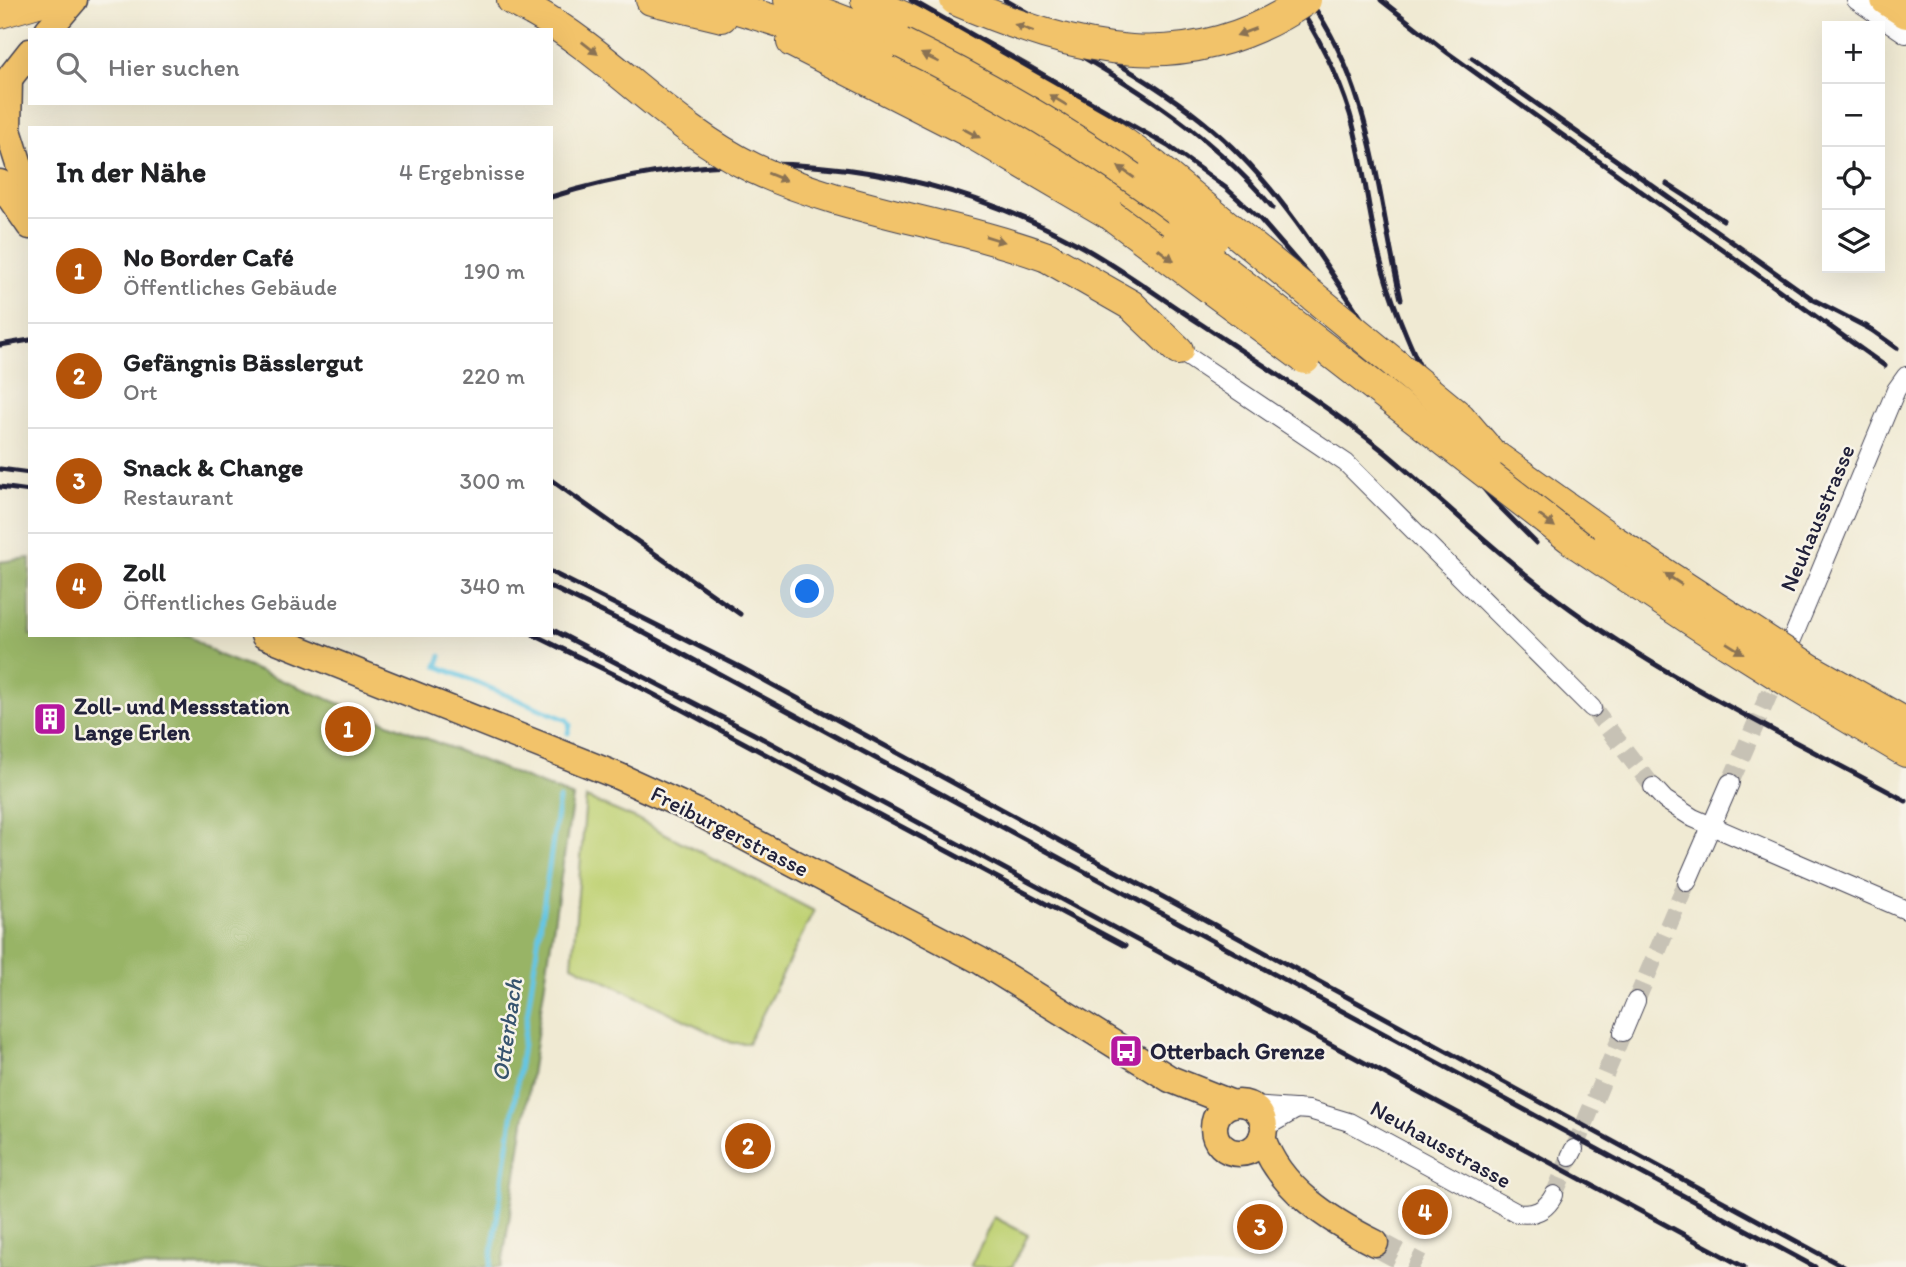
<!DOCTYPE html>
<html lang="de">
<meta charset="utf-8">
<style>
body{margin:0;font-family:Itim,sans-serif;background:#f2f2f2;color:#202124}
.controls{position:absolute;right:21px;top:21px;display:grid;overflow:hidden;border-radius:0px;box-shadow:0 7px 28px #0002}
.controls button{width:63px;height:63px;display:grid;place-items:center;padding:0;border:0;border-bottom:2px solid #e0e0e0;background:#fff;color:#202124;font:35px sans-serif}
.you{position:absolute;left:808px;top:592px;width:24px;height:24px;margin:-18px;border:5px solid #fff;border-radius:50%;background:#1a73e8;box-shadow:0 0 0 10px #1a73e833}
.badge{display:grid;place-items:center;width:46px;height:46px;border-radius:50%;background:#b45309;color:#fff;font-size:23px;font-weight:700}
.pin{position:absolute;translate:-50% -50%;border:4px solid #fff;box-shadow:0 2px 7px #0006}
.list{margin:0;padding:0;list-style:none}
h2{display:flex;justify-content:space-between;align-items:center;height:91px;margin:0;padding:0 28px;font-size:30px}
h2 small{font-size:23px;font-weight:400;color:#757577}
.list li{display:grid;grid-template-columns:46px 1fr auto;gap:21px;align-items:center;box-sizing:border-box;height:105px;padding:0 28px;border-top:2px solid #e0e0e0}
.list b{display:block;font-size:26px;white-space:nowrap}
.list p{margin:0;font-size:23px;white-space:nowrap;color:#757577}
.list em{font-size:23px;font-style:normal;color:#757577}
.icon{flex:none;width:38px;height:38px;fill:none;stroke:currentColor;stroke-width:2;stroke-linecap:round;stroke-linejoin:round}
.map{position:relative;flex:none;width:1906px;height:1267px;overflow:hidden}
.search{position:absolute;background:#fff;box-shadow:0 7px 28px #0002;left:28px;top:28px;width:525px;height:77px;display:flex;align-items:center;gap:18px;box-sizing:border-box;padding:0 24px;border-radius:0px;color:#757577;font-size:26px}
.panel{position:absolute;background:#fff;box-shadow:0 7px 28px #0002;left:28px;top:126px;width:525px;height:511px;border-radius:0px}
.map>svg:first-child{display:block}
</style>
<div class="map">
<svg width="1906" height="1267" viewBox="0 0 1906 1267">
<rect width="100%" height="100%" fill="#f7f3e8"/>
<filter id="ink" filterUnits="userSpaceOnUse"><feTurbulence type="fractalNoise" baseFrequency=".0143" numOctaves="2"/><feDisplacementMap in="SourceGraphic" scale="14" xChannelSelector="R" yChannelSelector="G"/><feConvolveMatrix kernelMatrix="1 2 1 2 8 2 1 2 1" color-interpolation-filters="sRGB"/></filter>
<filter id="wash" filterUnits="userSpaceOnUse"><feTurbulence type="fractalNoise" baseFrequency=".00686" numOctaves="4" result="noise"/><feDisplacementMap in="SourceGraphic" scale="28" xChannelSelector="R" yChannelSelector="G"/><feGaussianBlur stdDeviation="1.57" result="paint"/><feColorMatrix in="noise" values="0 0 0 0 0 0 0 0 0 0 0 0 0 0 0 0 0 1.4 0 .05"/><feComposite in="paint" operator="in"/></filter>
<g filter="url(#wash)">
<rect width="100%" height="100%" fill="#f0ead3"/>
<g fill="#c0d275" stroke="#717a58" stroke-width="2">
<polygon points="586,798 641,821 814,911 748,1043 732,1043 572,965"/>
<polygon points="994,1217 1028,1235 1012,1267 970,1267"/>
</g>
<polygon fill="#98b466" stroke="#5d6b50" stroke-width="2" points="30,558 30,635 189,635 216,654 573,797 502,1267 0,1267 0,562"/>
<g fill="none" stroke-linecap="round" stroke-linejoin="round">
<g stroke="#65c6e4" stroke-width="5">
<polyline points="441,656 437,666 567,720 570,725 568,733"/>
<polyline points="490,1267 559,799"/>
</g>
</g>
</g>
<g filter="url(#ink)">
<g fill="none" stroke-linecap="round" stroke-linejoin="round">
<g stroke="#c7c2b5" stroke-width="18" stroke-dasharray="18 9" stroke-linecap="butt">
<polyline points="1592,708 1653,787"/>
<polyline points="1730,783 1775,680"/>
<polyline points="1636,1001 1687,882"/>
<polyline points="1574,1149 1623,1032"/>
<polyline points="1554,1195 1570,1157"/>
</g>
<polyline stroke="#c7c2b5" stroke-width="26" stroke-dasharray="26 13" stroke-linecap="butt" points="1375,1243 1420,1267"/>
<defs>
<g id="minor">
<polyline points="1856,0 1906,34"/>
<polyline points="1178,350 1346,463 1592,708"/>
<polyline points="1783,661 1896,390 1906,376"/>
<polyline points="1653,787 1665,800 1693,818 1906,910"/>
<polyline points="1687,882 1730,783"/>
<polyline points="1623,1032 1636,1001"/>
<path d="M1252 1106 1309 1110 1349 1122 1517 1213C1534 1216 1546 1210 1554 1195"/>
<polyline points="1264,1128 1297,1109"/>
<polyline points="1570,1157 1574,1149"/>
</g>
<g id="primary">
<polyline points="48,30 74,0"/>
<polyline points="9,79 8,130 30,199"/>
<polyline points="0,90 30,52"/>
<polyline points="0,183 30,226"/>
<polyline points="264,635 618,776 699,813 979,960 1170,1079 1233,1104"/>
<circle cx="1239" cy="1128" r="25"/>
<path d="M1262 1137C1278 1188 1331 1221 1375 1243"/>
</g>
<g id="motorway">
<polyline points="512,0 533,11"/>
<polyline points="651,0 722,17"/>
<path d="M704 0C881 45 1032 127 1178 234"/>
<polyline points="789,0 901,43"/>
<path d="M866 0C967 44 1068 99 1155 166"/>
<polyline points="1886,0 1906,13"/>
<polyline points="0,13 45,0"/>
<polyline points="792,42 971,133 1111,215"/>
<polyline points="1047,257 1131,305 1178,350"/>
<polyline points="1491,453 1610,538"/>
<polyline points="1812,670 1906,723"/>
<polyline points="1797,687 1906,752"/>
</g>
</defs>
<use href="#minor" stroke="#414052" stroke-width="20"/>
<use href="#primary" stroke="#414052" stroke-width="29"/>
<use href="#motorway" stroke="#414052" stroke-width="32"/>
<use href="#minor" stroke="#fff" stroke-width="18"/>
<use href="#primary" stroke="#f2c36a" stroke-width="26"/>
<use href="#motorway" stroke="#f2c36a" stroke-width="30"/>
<g stroke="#22223b" stroke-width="5">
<polyline points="911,0 1168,146 1226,188 1261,220 1335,305 1393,365 1435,429 1493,500 1536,543"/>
<path d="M982 0C1089 61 1192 111 1273 208"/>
<path d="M1005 0C1086 47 1175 88 1241 156 1291 207 1328 269 1368 328"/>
<path d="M1294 0C1318 35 1337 73 1350 114 1365 165 1368 219 1383 270 1398 323 1423 373 1446 423"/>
<path d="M1309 0C1373 88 1377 197 1401 299"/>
<polyline points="1381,0 1448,53 1885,366"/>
<polyline points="1472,58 1814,300 1872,330"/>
<polyline points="1667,184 1723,220"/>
<path d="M551 197C729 142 913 155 1077 244 1120 267 1160 298 1201 324 1263 365 1328 406 1386 453 1443 501 1497 554 1557 599 1664 679 1789 737 1906 801"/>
<polyline points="1866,326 1897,348"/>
<polyline points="0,345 30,340"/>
<polyline points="0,469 30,473"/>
<polyline points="551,480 740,614"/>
<polyline points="0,487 30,491"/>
<polyline points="551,572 740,667 1844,1267"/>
<polyline points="551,587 633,627 1815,1267"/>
<polyline points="551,629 754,734 1744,1267"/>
<polyline points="534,635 634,684 1125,946"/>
</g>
<defs>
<g id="motorway-bridge">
<path d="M955 0C1077 52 1187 81 1306 0"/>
<path d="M533 11C612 56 671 128 753 168 844 211 952 222 1047 257"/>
<path d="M901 43C1014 98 1116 161 1214 238"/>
<polyline points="1155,166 1460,417 1491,453"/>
<polyline points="1111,215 1305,359"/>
<polyline points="1178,234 1580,546 1700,626 1797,687"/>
<polyline points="1610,538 1812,670"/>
</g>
</defs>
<use href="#motorway-bridge" stroke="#414052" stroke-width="32" stroke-linecap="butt"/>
<use href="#motorway-bridge" stroke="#f2c36a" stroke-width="30"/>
</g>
<defs><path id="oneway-solid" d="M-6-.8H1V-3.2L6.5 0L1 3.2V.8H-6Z" transform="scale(1.75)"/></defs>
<g fill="#8a7252">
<use href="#oneway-solid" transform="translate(1024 28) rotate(-160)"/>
<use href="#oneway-solid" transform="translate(1246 32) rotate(159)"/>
<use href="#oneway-solid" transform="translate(590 48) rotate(38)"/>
<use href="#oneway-solid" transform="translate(930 58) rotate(-154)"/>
<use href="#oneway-solid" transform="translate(1058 100) rotate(-149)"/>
<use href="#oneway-solid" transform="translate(971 133) rotate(28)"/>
<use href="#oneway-solid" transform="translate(1126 172) rotate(-145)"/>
<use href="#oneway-solid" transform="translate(777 177) rotate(22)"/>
<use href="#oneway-solid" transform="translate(995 239) rotate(17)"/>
<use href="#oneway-solid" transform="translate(1166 255) rotate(37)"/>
<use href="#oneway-solid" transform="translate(1547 521) rotate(37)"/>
<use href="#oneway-solid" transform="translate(1673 579) rotate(-147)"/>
<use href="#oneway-solid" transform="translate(1735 648) rotate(32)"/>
</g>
</g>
<defs>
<symbol id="building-square" viewBox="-11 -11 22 22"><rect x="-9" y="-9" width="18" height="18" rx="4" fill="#b5179e" stroke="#f7f3e8"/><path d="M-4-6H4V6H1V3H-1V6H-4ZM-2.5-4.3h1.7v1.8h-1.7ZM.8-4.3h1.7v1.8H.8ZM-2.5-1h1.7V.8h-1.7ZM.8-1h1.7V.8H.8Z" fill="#fff"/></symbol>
<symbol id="bus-square" viewBox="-11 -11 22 22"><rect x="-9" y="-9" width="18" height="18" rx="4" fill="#b5179e" stroke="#f7f3e8"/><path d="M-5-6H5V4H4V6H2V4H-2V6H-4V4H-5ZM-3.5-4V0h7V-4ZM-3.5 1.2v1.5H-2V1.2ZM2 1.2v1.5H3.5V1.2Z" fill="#fff"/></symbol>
</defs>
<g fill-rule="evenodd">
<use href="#building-square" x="31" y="700" width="38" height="38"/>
<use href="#bus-square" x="1107" y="1032" width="38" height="38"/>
</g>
<g text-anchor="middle" stroke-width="5" stroke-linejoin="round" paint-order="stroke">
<g font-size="23" fill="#22223b" stroke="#f7f3e8">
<text transform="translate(1817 518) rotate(-67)" y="8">Neuhausstrasse</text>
<text transform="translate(730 831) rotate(27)" y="8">Freiburgerstrasse</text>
<text transform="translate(1441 1144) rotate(29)" y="8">Neuhausstrasse</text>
</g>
<g font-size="23" font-weight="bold" fill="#22223b" stroke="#f7f3e8" text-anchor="start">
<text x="74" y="714">Zoll- und Messstation<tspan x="74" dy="26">Lange Erlen</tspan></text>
<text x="1150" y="1059">Otterbach Grenze</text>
</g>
<g font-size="24" font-style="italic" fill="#36536e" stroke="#f7f3e8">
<text transform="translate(507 1030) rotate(-82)" y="8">Otterbach</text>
</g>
</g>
</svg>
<div class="controls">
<button>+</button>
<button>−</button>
<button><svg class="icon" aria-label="locate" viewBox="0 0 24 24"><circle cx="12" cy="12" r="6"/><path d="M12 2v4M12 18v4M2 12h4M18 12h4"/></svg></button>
<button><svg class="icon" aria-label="layers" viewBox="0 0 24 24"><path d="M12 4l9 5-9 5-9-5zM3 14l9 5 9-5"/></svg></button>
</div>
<div class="you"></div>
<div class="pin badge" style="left:348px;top:729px">1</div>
<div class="pin badge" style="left:748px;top:1146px">2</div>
<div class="pin badge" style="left:1260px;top:1227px">3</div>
<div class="pin badge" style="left:1425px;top:1212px">4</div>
<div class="search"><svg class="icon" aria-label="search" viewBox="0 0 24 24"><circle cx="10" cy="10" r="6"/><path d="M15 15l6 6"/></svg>Hier suchen</div>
<section class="panel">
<h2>In der Nähe<small>4 Ergebnisse</small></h2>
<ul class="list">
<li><span class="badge">1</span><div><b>No Border Café</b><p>Öffentliches Gebäude</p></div><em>190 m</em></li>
<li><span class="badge">2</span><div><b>Gefängnis Bässlergut</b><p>Ort</p></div><em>220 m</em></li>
<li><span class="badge">3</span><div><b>Snack &amp; Change</b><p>Restaurant</p></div><em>300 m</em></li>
<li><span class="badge">4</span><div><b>Zoll</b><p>Öffentliches Gebäude</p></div><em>340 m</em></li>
</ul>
</section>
</div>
